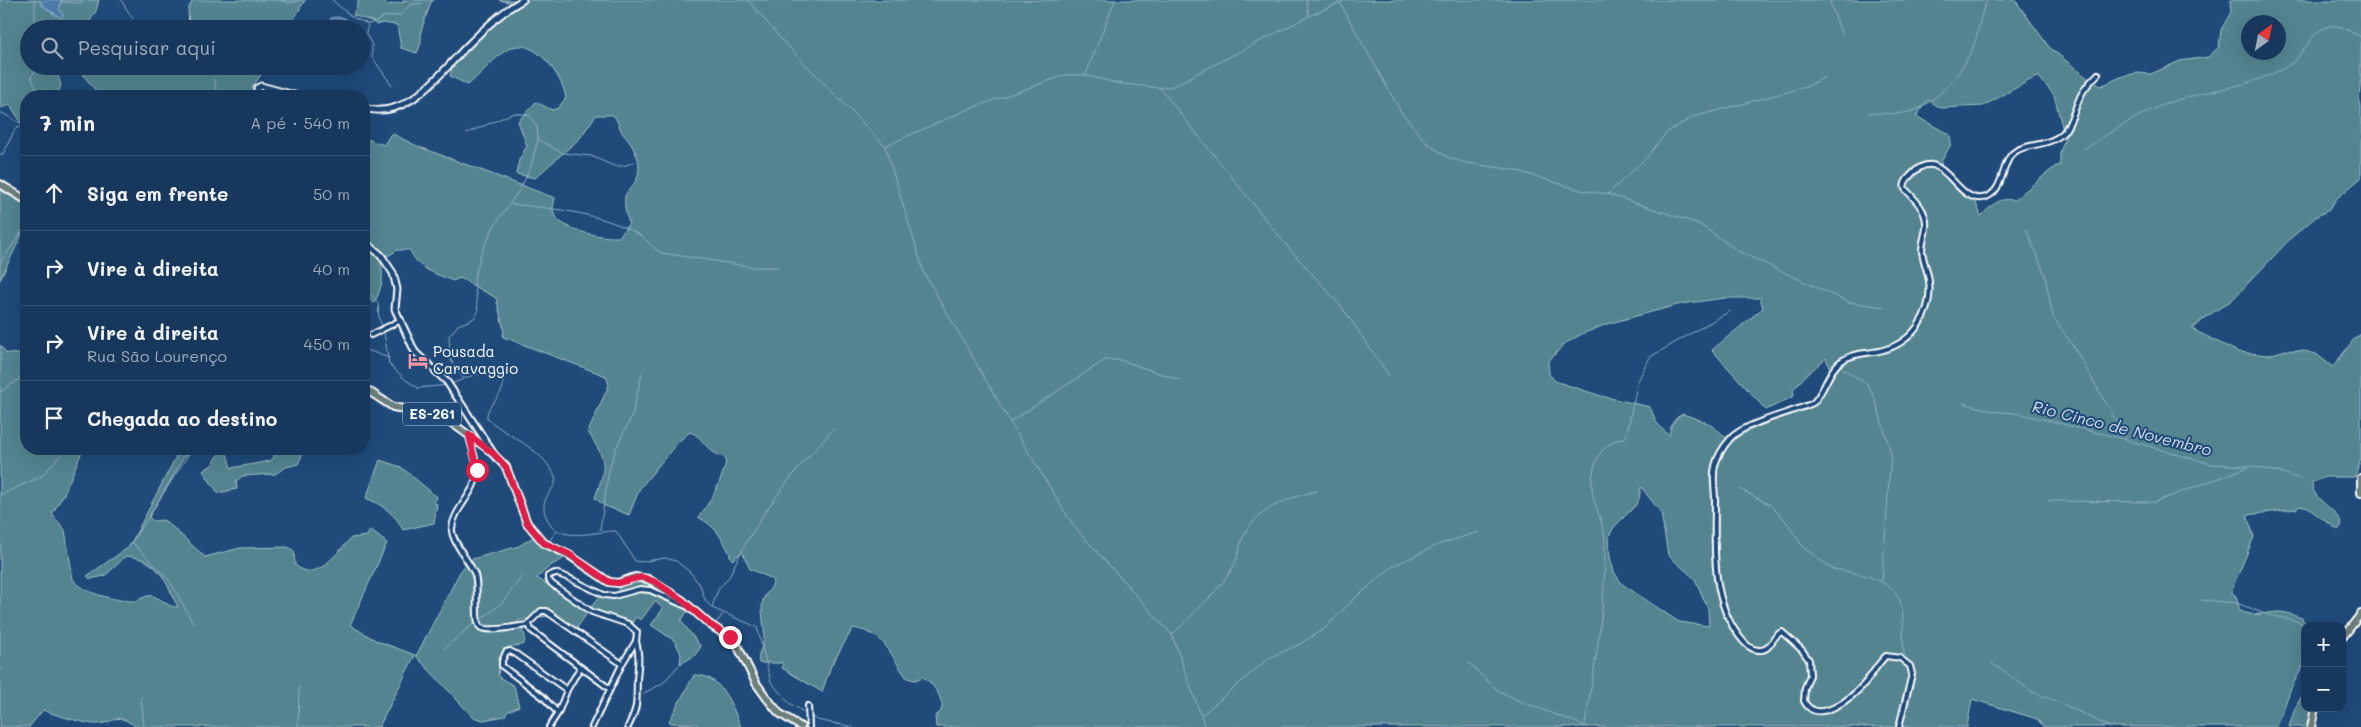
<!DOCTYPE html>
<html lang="pt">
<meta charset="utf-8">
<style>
body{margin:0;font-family:Mali,sans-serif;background:#244365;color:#f1f3f6}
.controls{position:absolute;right:15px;bottom:15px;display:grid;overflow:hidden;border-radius:10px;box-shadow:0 5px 20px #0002}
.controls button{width:45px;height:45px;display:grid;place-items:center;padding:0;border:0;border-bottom:1px solid #365272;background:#17385c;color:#f1f3f6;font:25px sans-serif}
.compass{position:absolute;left:2241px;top:15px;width:45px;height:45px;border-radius:50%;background:#17385c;box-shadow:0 5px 20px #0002;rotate:33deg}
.stop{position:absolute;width:15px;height:15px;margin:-11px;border:4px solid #e11d48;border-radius:50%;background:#fff}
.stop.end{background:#e11d48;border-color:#fff;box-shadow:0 1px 5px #0008}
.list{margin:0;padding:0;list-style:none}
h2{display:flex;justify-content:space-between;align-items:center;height:65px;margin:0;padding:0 20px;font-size:21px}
h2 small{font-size:16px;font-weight:400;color:#9eacbb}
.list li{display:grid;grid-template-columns:32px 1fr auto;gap:15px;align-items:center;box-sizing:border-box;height:75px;padding:0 20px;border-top:1px solid #365272}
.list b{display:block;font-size:19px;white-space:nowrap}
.list p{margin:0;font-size:16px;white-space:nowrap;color:#9eacbb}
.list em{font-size:16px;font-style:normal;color:#9eacbb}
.icon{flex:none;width:28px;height:28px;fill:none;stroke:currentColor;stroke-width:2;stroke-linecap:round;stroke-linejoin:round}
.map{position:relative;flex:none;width:2361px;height:727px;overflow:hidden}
.search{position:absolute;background:#17385c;box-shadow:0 5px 20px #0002;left:20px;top:20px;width:350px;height:55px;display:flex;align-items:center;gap:12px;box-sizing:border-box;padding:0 18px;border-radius:28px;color:#9eacbb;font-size:19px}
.panel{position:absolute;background:#17385c;box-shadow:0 5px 20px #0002;left:20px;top:90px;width:350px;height:365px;border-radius:20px}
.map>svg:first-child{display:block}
</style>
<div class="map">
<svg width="2361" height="727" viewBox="0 0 2361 727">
<rect width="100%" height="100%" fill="#1f4a7a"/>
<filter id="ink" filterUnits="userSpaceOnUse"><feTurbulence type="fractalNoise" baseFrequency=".02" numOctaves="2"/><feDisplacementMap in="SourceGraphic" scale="10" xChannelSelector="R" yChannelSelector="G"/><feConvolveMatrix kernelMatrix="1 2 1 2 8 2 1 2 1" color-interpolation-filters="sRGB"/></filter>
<g filter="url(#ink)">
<g fill="#52848f" stroke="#a8c2c7" fill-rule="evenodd">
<polygon points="0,0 39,0 42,5 57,16 61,0 99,0 96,11 85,29 29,29 29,66 55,66 61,85 58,93 59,96 26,96 26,123 21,122 10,105 0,108"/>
<polygon points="193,0 305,0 288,29 189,29 188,9"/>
<polygon points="359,0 384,0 387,5 404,2 403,0 434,0 431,2 421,31 421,43 417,53 401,48 397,25 382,23 376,25 374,22 353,15"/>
<path d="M499 0H2015L2049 47 2090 80 2101 86 2123 76 2138 73 2151 74 2180 61 2208 57 2219 47 2221 30 2231 12 2230 0H2361V76L2359 98 2361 106V178L2336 199 2329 210 2317 216 2292 237 2232 300 2203 319 2192 329 2238 352 2268 355 2286 350 2304 351 2316 354 2333 367 2354 339 2361 334V459L2355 477H2326L2312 482C2311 501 2337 507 2342 525L2338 530 2308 508 2300 506 2296 509 2247 515 2254 537 2232 589V593L2236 596 2240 611C2257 618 2263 612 2279 612 2287 612 2295 616 2302 618L2306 626 2305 662 2291 688 2277 727H2044L2037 719 1972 699 1967 727H936L935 716C937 715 939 713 941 711 946 701 931 681 923 677L915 680 907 678C889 655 888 634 853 628L831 666 822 692 782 668 783 663H759C757 651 764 647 764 636 765 625 760 612 763 600 765 593 771 590 773 583L772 579 750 569 742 552 732 560C725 541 716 526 698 517 709 506 725 475 726 459 722 455 720 456 715 453 705 448 701 435 690 432L678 442 640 488 629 515 605 506 595 498C607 464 607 462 588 432L609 385 606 376 503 337 504 330 496 298 460 278 453 281C435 273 418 270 410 250H397L390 255 378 257C386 271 382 289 374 303L364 295V138L384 145 390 135 393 134 417 146 555 198C554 202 553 207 553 210 556 231 603 238 619 237L629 223C626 215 624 206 625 197 626 192 631 188 634 184 645 167 636 149 624 135 619 129 619 122 613 115H596L580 138 535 178 516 174 519 160 527 146 518 121 536 102 552 110 558 108 566 98C563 77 534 34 508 49 494 58 481 74 468 85L450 76 453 64 501 11 513 3ZM2248 22H2278V52H2248ZM2039 77 2054 95 2065 138 2060 153V166H2056L2014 200C1999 197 1991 206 1981 216L1974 198 1954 186 1942 168 1941 162 1951 144 1950 135 1916 116 1928 100 1941 108 1983 106 2034 78ZM1725 298H1760L1763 308 1712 350 1766 410 1794 396 1793 390 1805 376 1826 358 1831 372C1824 382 1821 392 1813 401L1730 440 1708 423 1683 414C1673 418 1670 427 1669 436L1656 422 1650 407 1601 396 1555 381 1549 374 1548 362 1564 344 1582 334 1607 324 1681 304ZM1641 487 1661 513 1668 555 1695 579 1708 609 1709 626 1679 622 1622 584 1614 572 1610 557 1609 536 1614 527 1635 506 1639 499Z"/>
<polygon points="76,66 267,66 253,86 254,96 100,96"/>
<polygon points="0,190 26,206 26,226 0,280"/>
<path d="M0 345 6 353 26 355V449H83L64 494 52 514 65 530 73 579C84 594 114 600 131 601 139 602 145 594 153 596 163 599 168 608 178 607 165 581 160 559 126 556L105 576 90 579 87 576 129 547 180 449H189L149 517 153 521 163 520 168 523 205 557 240 548 288 547 294 551 295 565C316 585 338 551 351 538L367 536 370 530 387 543 350 625 375 640 415 655 379 727H137C113 711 120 722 97 724 89 725 52 714 43 710L29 727H0Z"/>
<polygon points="222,449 226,450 231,468 270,461 274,457 275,449 305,449 298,464 286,467 275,474 242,476 236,481 237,489 218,493 203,471 212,465"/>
<path d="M380 460 401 467 437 497 434 503 437 504 434 523 403 530C396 514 382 505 366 498Z"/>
<path d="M533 537 542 546 562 555 563 559 550 566 537 578 588 611 600 596 618 597 619 587C656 576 661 586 688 610L681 621 701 647 694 656 680 664 681 654 675 641 651 625 663 609 655 601 641 620 636 617 630 626 601 619 588 612 576 629C553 613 545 615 518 621L525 636 524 644C519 647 514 645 509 647 501 651 497 669 499 677L514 686 519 706 507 712 505 716 483 720 473 717 416 656 460 572 469 560 519 546Z"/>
<path d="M694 675C721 674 732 705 741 727H698L697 724 671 723 669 721Z"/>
<polygon points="2305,691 2305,708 2314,708 2309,727 2289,727 2295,708"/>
</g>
<g fill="#4c79a8" stroke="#94afcb">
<polygon points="39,0 61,0 59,9 63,15 62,18 46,8"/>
<polygon points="336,17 345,18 353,29 326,29 331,18"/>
</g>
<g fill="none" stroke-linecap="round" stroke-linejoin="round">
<g stroke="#94afcb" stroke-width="1">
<polyline points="35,0 35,29"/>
<polyline points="121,0 133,19"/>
<polyline points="278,0 291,3 300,0"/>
<polyline points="332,0 352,17 368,24 376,22 382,17 400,15 410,5 422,3"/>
<polyline points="748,0 781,39 885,146 924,273 1010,422 1073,525 1172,635 1205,727"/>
<polyline points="1306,0 1309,15"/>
<polyline points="1829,0 1842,35"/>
<polyline points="61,2 80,3 86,0"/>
<polyline points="1340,3 1401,112 1427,143 1447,157 1466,163 1515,170 1580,190 1608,194 1699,224 1740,252 1848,302 1884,307"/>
<polyline points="368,25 366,33 372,45 372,57 393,87"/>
<polyline points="39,66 31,77 40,96"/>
<polyline points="1086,74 1115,0"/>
<polyline points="214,79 217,96"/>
<polyline points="1160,88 1287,246 1341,306 1390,377"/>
<polyline points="0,112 26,126"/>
<path d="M1868 113C1883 113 1901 116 1915 110 1938 101 1960 74 1971 52 1979 36 1979 16 1987 0"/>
<polyline points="539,140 563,153 591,156 614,166 623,166 634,162"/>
<polyline points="885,146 969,109 1065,75 1085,75 1116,83 1159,88 1173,86 1309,16 1346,0"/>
<path d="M2084 149C2113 131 2144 110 2177 100 2213 89 2254 86 2286 67 2304 58 2308 32 2329 26 2339 23 2352 33 2361 37"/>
<polyline points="0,154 3,154 15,129 24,125"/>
<polyline points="1608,194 1647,157 1667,132 1693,117 1806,87 1825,77"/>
<path d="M511 204C555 209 598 212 638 234 647 239 652 248 662 253L753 267H778"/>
<polyline points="2026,229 2045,275 2053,317 2072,344 2126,438"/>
<polyline points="0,263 26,226"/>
<path d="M364 289C389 307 372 308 382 325"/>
<polyline points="384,332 389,364 406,380 418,388 448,385"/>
<polyline points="364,349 389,358"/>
<polyline points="1843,369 1867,384 1875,399 1891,453 1882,580"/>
<polyline points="463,378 450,359 449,336 458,325 473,319 478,312 474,279 481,253 494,226 520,189 530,169 538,139 537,127 529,115 514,113 467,133"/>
<path d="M451 384C472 376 483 367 503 380 506 396 486 403 487 418 509 438 539 446 554 474 563 490 530 497 551 525 564 542 597 531 616 531L635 561 640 562 665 558 676 561 690 572 700 585 705 600 712 608 757 627 771 682 789 703 807 714"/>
<polyline points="0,392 18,380 26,367"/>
<polyline points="1963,403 1993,411 2022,414 2127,440 2211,464 2250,466 2286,474 2305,481"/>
<polyline points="1010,422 1105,360 1120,360 1180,380"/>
<polyline points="192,449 132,542 170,581 193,623"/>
<path d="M1740 489 1770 505 1786 521 1803 547 1832 569C1856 573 1894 577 1901 605 1905 621 1902 640 1904 656"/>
<polyline points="0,495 42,476 66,449"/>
<polyline points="2048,501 2155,502 2248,467"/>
<polyline points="600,530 609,469 617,446 632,416 642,373"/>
<polyline points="549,541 556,532"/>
<polyline points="2201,600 2237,603 2265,614 2297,621 2305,626"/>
<path d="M712 608C714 601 716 593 720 587 724 583 727 580 730 575 754 521 793 471 834 429"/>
<polyline points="480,620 502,603 523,575"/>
<polyline points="716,623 723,614"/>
<path d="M1172 635C1193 614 1216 594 1232 569 1239 558 1239 544 1245 533 1259 508 1290 497 1317 491"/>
<polyline points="444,649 473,624"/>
<polyline points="1469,663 1497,690 1522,702 1588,727"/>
<polyline points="1991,663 2033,692 2063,704 2110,727"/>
<polyline points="644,693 663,683 679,665"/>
<polyline points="141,697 144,727"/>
<polyline points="1202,715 1269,658 1298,645 1324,629 1354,599 1393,566 1440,544 1479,532"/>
<polyline points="810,716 817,720 853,727"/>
<path d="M1585 725C1595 664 1606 605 1605 543 1605 519 1587 499 1593 473 1597 453 1606 442 1626 437L1638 381 1650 357 1730 311"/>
<polyline points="298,727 299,687"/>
</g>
<defs>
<g id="minor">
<polyline points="371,335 401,320"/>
<path d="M469 436C471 447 476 458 477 469 478 492 454 507 452 528 450 540 471 563 475 575 479 587 474 622 480 627 488 633 517 626 528 625"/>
<polyline points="610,689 531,630 529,623 541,611 546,611 622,664"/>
<polyline points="808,706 809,727"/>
<polyline points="558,713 543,697 502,666 502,661 506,652 510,651 516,654 567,690"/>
<polyline points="549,727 558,713 567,690 580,668"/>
<polyline points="592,727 622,664 636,641 637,632 628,624 592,612 552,584 548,579 548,576 555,573 569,578 604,595 614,596 640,589 650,590 686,606"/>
<path d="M628 727C639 704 636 704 637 680 638 665 640 656 636 641"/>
<path d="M1899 727 1912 674 1910 666 1900 658 1886 656C1878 663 1872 675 1865 683 1853 697 1817 727 1804 701L1805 688 1810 675 1809 660 1802 650 1782 632C1772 635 1772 650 1760 650 1751 651 1744 643 1739 636 1710 598 1715 545 1715 500 1715 489 1712 477 1715 466 1717 457 1724 446 1730 439 1743 423 1792 413 1813 403 1826 390 1828 369 1843 360 1855 352 1870 354 1883 350 1914 342 1933 312 1929 281 1928 271 1923 261 1922 251 1922 243 1925 236 1926 228 1928 212 1916 200 1905 189 1903 184 1906 180 1910 176 1942 140 1954 202 1982 198 2003 195 2001 168 2011 155 2023 142 2048 148 2063 133 2072 123 2075 107 2081 95 2085 87 2091 81 2098 74"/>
</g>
<g id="tertiary">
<polyline points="258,96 257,88 261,86 298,96"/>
<path d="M364 108C408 121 440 73 467 46 483 30 502 11 523 0"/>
<polyline points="364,241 381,255 393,273 397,289 395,309 415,352 447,382 494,454"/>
</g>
<g id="primary">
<polyline points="0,184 26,200"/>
<polyline points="364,388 393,407 431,414 449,421 488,449 506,467 527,523 544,543 569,555 609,582 618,583 635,577 648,579 682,600 709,624 735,641 756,683 766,697 779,713 801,727"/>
<polyline points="2361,478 2361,493"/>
<polyline points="2342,638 2361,614"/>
<polyline points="2311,727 2315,708"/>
</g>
</defs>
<use href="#minor" stroke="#fff" stroke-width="8"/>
<use href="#tertiary" stroke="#fff" stroke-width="9"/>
<use href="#primary" stroke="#fff" stroke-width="10"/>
<use href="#minor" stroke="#1f4a7a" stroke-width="4"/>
<use href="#tertiary" stroke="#1f4a7a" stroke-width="5"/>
<use href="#primary" stroke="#6c7f7c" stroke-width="6"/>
</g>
</g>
<g fill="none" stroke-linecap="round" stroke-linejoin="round" filter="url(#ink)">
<polyline stroke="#e11d48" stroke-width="6" points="477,470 469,435 494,454 506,467 527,523 544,543 569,554 609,582 618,583 642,577 656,582 682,600 709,624 730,637"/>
</g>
<defs>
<symbol id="hotel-bare" viewBox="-9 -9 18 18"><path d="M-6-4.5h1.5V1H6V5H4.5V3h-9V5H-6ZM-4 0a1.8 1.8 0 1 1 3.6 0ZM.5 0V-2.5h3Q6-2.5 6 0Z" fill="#ff9aa2" stroke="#1f4a7a" stroke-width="2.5" paint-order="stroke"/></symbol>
</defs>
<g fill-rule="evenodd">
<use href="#hotel-bare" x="404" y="347" width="28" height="28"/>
</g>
<g text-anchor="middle" stroke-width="4" stroke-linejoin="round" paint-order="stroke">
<rect fill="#1f4a7a" stroke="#bcc9d7" stroke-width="1" x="403" y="402.5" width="58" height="23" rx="4"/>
<g font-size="14" font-weight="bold" fill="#fff">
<text x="432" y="419">ES-261</text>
</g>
<g font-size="15" fill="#fff" stroke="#1f4a7a" text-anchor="start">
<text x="433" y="357">Pousada<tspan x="433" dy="17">Caravaggio</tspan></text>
</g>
<g font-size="16" font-style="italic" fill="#d2dee9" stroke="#1f4a7a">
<text transform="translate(2122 428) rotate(14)" y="6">Rio Cinco de Novembro</text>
</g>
</g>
</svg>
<div class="controls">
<button>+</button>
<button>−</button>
</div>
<svg class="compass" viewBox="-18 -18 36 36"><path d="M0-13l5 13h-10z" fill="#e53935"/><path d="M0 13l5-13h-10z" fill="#9eacbb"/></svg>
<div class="stop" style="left:477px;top:470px"></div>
<div class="stop end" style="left:730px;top:637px"></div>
<div class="search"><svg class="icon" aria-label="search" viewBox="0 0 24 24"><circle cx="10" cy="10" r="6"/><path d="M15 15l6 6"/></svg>Pesquisar aqui</div>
<section class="panel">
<h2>7 min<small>A pé · 540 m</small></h2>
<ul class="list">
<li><svg class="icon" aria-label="ahead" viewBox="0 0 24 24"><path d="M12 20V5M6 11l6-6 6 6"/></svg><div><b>Siga em frente</b></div><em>50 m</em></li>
<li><svg class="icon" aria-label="right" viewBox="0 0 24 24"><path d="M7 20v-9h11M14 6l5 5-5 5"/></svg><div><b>Vire à direita</b></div><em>40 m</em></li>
<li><svg class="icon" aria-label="right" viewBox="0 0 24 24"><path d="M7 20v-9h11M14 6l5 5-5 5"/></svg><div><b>Vire à direita</b><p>Rua São Lourenço</p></div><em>450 m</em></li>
<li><svg class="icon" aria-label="arrive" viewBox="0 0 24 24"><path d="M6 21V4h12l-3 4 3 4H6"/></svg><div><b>Chegada ao destino</b></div></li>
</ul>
</section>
</div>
